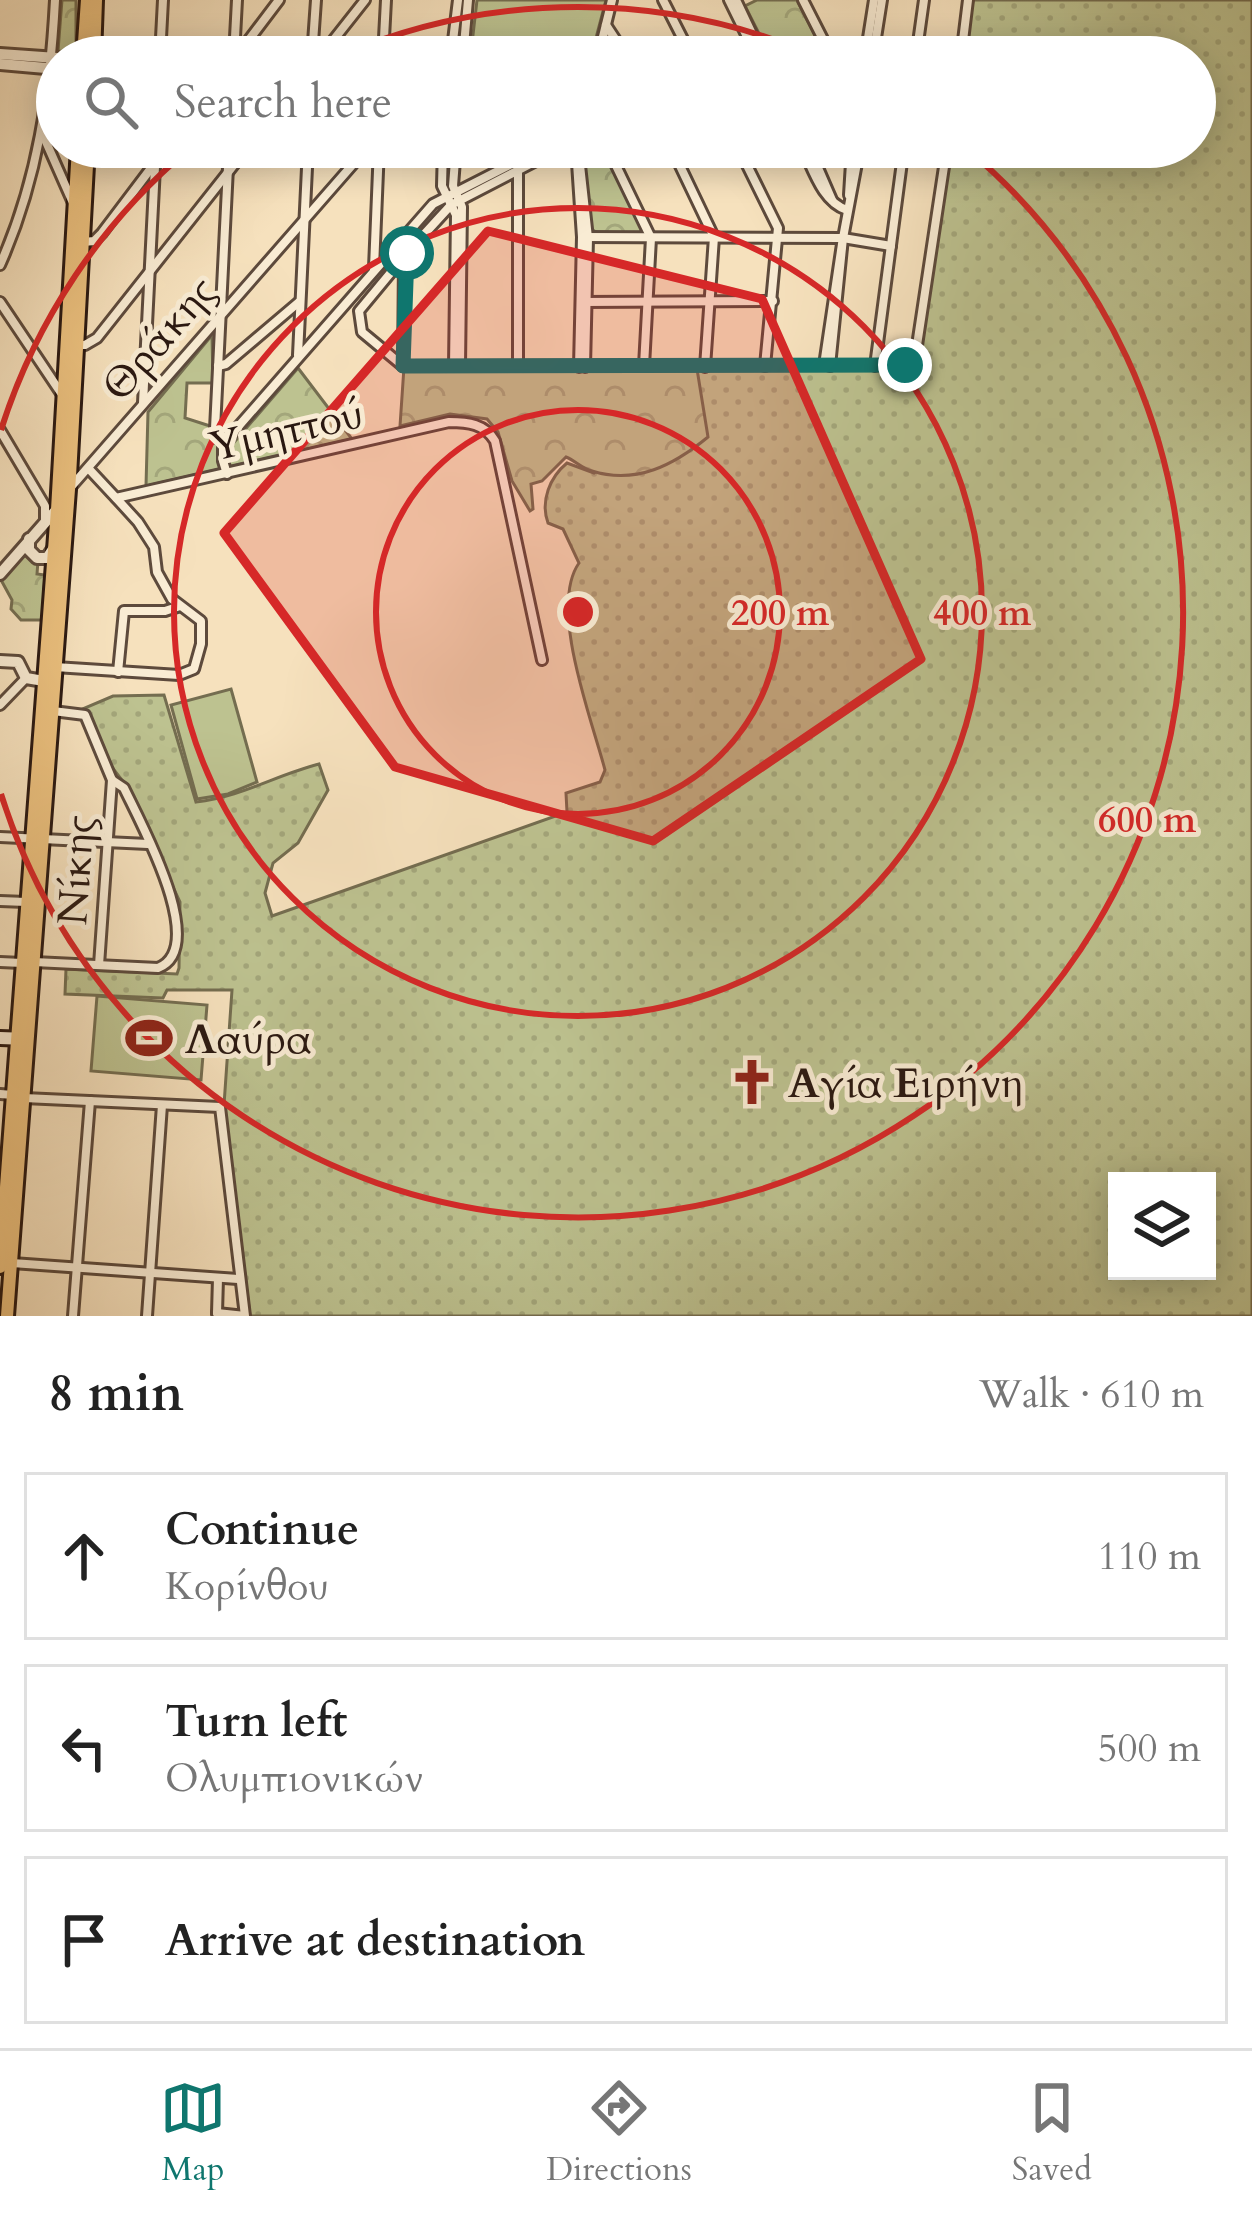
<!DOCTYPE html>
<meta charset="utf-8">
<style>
body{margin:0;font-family:Cardo,serif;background:#f6f6f6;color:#222}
.controls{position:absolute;right:36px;bottom:36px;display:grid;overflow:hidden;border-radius:0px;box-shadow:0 6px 30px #0003}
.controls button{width:108px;height:108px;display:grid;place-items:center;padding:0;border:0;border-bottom:3px solid #e0e0e0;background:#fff;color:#222;font:60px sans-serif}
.stop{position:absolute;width:36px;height:36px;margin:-27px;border:9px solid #0f766e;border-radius:50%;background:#fff}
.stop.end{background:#0f766e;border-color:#fff;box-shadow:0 3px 12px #0008}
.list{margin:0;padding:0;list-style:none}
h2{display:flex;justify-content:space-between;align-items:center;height:156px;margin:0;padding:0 48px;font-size:51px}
h2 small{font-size:39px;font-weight:400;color:#767676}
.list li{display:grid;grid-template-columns:78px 1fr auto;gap:36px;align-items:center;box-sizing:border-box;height:168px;margin:0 24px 24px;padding:0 24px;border:3px solid #e0e0e0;border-radius:0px}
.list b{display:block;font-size:45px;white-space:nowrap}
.list p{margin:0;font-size:39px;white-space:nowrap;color:#767676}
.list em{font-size:39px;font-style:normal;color:#767676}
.icon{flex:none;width:66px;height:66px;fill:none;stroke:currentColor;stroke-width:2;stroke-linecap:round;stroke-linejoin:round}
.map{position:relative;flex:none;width:1252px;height:1316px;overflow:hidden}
.search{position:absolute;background:#fff;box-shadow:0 6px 30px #0003;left:36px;right:36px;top:36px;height:132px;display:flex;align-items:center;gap:30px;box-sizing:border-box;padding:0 42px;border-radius:66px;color:#767676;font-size:45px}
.sheet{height:732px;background:#fff}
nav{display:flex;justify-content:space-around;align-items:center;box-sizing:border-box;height:168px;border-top:3px solid #e0e0e0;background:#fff;font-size:33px;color:#767676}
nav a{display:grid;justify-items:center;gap:6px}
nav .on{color:#0f766e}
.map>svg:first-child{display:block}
</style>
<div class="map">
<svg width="1252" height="1316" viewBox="0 0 1252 1316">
<defs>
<pattern id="grass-dots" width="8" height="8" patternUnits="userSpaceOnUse" patternTransform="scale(3)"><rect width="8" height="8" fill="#bdc290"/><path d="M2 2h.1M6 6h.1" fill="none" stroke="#a3a67b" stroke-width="1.8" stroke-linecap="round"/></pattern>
<pattern id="forest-crowns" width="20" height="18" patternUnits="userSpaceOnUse" patternTransform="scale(3)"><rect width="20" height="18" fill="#bdc290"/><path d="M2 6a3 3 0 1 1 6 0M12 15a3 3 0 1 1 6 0" fill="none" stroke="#a3a67b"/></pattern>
</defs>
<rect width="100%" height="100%" fill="#f6e1bd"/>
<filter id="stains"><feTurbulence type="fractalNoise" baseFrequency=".00167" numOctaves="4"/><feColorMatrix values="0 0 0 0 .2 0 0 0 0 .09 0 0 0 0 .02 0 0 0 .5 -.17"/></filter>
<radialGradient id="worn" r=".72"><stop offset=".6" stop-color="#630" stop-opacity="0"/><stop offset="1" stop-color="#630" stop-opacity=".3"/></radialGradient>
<path fill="url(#grass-dots)" stroke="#746d50" stroke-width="3" fill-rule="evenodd" d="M973 0H1252V1316H250L224 1105 232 990H167L163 998 65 994 66 969 177 974 179 968 180 902 125 784 111 766 89 713 80 710 113 696 164 695 196 802C241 797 276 775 319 764L328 790 298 843 273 863 265 893 272 916 567 812 566 793 600 782 605 770C592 720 548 607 579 563L563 529 548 523C540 501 550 477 567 463L594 473 699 394 697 369 917 368 951 147H1195V57H965ZM1117 1181H1207V1271H1117Z"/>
<g fill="url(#forest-crowns)" stroke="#746d50" stroke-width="3">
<polygon points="62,0 76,0 76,52 58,51"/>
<polygon points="757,0 797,0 823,51 810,57 771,57 745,6"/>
<path d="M583 147H603L644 230C632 238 601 238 590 228Z"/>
<polygon points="212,335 213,383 187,383 185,418 210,426 213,443 230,447 298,368 352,439 146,486 148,412"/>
<path d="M404 367 697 369 708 437C674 465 636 485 592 471 581 468 576 461 566 457L542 481 531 484 533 509 530 511 512 481 498 432 487 419 450 414 400 426Z"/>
<polygon points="25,552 38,561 37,574 45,575 42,620 21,620 11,609 12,600 0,578"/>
</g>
<g fill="#bdc290" stroke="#746d50" stroke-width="3">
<polygon points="477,0 606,0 591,57 491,57 471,52"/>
<polygon points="231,689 257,782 228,794 197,799 171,705"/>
<polygon points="97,996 207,1005 201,1080 91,1071"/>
</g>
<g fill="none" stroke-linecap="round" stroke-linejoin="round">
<defs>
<g id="minor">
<polyline points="663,0 692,57"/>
<polyline points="729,0 757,57"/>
<polyline points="736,0 763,57"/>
<polyline points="803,0 832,57"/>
<polyline points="606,25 627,57"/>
<polyline points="234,56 237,0"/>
<polyline points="160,57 163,0"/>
<polyline points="236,57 279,0"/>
<polyline points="312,57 316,0"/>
<polyline points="320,57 365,0"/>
<polyline points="383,57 386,0"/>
<polyline points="451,57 458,0"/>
<polyline points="463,57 468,0"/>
<polyline points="598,57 612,0"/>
<polyline points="720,57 753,40"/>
<polyline points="865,57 874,0"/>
<polyline points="873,57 882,0"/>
<polyline points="916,57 924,0"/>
<polyline points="961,57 968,0"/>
<polyline points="43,135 73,203"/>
<polyline points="443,147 442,186 456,215 454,366"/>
<polyline points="456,147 453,186 462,207 460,366"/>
<polyline points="578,147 588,238 585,367"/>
<polyline points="607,147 651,238 644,366"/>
<polyline points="671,147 714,237 705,367"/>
<polyline points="738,147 778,228 765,366"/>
<path d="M802 147C813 169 822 202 847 210"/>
<polyline points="809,147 832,200"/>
<polyline points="576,148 582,237 579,367"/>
<polyline points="849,195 852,147"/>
<polyline points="582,237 843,238 891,246"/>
<polyline points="83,242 94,241 102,233 167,147"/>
<polyline points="397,244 407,253 451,205 563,147"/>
<polyline points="407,253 359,311 362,332 403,366 905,365 911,364 916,352 947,147"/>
<path d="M0 265C38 180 50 93 55 0"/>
<polyline points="374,268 379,147"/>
<polyline points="0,302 63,396"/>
<polyline points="582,302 773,301"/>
<polyline points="77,345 85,345 97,338 248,147"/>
<polyline points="298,355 308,147"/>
<polyline points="824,365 842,244"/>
<polyline points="218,366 226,364 299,302"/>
<polyline points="403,366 404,258"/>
<polyline points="518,366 518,170 522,147"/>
<polyline points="830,366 843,238 860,147"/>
<polyline points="875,366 904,147"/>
<polyline points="143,403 156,147"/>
<polyline points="0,430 45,506 45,520"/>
<polyline points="223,437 230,436 433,204 545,147"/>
<polyline points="223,437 215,429 229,147"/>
<polyline points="223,437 223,461 227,474"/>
<path d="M89 469 116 498 449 422C468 422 485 424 495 441L542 660"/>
<polyline points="70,488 368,147"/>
<polyline points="55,667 179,675 194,669 201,644 201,621 172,599 157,572 154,547 138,522 117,499"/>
<polyline points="118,672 124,611 165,611 180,606"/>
<polyline points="0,705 26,678"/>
<polyline points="0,837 148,844"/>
<polyline points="0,901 26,902"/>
<polyline points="0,962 22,963"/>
<path d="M34 962 158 968C210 948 140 822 124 788L112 780 85 715 53 711"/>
<polyline points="99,965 112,780"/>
<polyline points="0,1094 13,1095"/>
<polyline points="24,1098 220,1107 245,1316 217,1313"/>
<polyline points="12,1263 238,1279"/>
<polyline points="217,1313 218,1278"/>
<polyline points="73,1316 90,1101"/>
<polyline points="147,1316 162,1105"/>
</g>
<g id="tertiary">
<polyline points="0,54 57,58"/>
<polyline points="0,64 57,69"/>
<polyline points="29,539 29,550 37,558 47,558 53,549"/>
<polyline points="0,574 57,509"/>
<polyline points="0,661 18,662 26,678 44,681"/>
</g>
<polyline id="secondary" points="0,1038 27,1039"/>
<g id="primary">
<polyline points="83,57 87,0"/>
<polyline points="94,57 96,0"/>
<polyline points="0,1267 57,510 78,147"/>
<polyline points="7,1316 70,476 88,147"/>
</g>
</defs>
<use href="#minor" stroke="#5d4a3c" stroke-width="14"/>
<use href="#tertiary" stroke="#5d4a3c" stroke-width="16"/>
<use href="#secondary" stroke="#2a1811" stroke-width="18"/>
<use href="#primary" stroke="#2a1811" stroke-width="18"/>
<use href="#minor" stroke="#f9ecd4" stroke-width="8"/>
<use href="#tertiary" stroke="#f9ecd4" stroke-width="10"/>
<use href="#secondary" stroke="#f9ecd4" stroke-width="12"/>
<use href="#primary" stroke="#ebc07e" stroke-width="12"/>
</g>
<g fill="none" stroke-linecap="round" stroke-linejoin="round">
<polyline stroke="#0f766e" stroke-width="15" points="407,253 403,366 905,365"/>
</g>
<path fill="#d62828" fill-opacity="0.2" stroke="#d62828" stroke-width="9" stroke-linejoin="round" d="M488 231 762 299 921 659 653 841 395 767 224 533Z"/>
<g fill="none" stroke="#d62828" stroke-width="6">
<circle cx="578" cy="612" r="202"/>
<circle cx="578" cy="612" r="404"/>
<path d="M1 430A605 605 0 0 1 189 149M342 55A605 605 0 0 1 814 55M967 149A605 605 0 1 1 1 794"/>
</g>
<defs>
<symbol id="stadium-bare" viewBox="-9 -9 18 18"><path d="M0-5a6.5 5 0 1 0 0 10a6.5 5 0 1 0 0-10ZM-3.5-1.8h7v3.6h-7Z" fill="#8f2418" stroke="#f9ecd4" stroke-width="2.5" paint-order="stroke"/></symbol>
<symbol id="church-bare" viewBox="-9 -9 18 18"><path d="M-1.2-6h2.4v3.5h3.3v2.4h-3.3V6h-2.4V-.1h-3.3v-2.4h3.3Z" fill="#8f2418" stroke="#f9ecd4" stroke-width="2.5" paint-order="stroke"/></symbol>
</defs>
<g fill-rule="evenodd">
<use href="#stadium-bare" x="116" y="1005" width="66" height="66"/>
<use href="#church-bare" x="719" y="1049" width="66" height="66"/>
</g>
<g text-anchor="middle" stroke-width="10" stroke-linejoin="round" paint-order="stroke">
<g font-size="42" fill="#2a1811" stroke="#f9ecd4">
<text transform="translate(158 338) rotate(-49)" y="15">Θράκης</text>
<text transform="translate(286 429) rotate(-13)" y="15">Υμηττού</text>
<text transform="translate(75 870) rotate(-86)" y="15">Νίκης</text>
</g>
<g font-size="42" font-weight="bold" fill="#2a1811" stroke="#f9ecd4" text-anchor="start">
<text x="185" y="1053">Λαύρα</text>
<text x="788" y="1097">Αγία Ειρήνη</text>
</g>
</g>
<circle cx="578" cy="612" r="18" fill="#d62828" stroke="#f9ecd4" stroke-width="6"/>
<g font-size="36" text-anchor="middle" font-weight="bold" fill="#d62828" stroke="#f9ecd4" stroke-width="10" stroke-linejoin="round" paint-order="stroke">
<text x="780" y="625">200 m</text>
<text x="982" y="625">400 m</text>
<text x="1147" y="832">600 m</text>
</g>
<rect width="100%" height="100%" filter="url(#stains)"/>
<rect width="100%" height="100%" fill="url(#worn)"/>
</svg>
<div class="controls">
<button><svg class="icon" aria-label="layers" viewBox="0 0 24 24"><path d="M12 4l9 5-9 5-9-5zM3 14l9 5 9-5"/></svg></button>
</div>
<div class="stop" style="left:407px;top:253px"></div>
<div class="stop end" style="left:905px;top:365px"></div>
<div class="search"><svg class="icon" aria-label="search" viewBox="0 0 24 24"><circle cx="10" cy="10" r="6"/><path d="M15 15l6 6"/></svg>Search here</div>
</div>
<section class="sheet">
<h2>8 min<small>Walk · 610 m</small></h2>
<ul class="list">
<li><svg class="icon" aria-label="ahead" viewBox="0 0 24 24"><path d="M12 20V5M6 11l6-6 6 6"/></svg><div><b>Continue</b><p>Κορίνθου</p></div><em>110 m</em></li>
<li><svg class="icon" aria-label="left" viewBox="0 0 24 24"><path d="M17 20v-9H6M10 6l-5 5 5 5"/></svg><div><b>Turn left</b><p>Ολυμπιονικών</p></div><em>500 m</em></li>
<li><svg class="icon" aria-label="arrive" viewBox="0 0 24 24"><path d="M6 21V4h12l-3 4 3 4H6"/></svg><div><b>Arrive at destination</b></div></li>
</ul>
</section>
<nav>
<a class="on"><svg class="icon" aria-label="map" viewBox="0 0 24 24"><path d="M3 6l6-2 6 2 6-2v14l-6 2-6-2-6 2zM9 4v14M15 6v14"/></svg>Map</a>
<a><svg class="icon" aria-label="directions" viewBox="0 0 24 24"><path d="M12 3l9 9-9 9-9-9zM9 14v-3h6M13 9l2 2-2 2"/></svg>Directions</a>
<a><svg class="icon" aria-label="saved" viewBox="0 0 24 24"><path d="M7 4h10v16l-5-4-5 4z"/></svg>Saved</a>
</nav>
